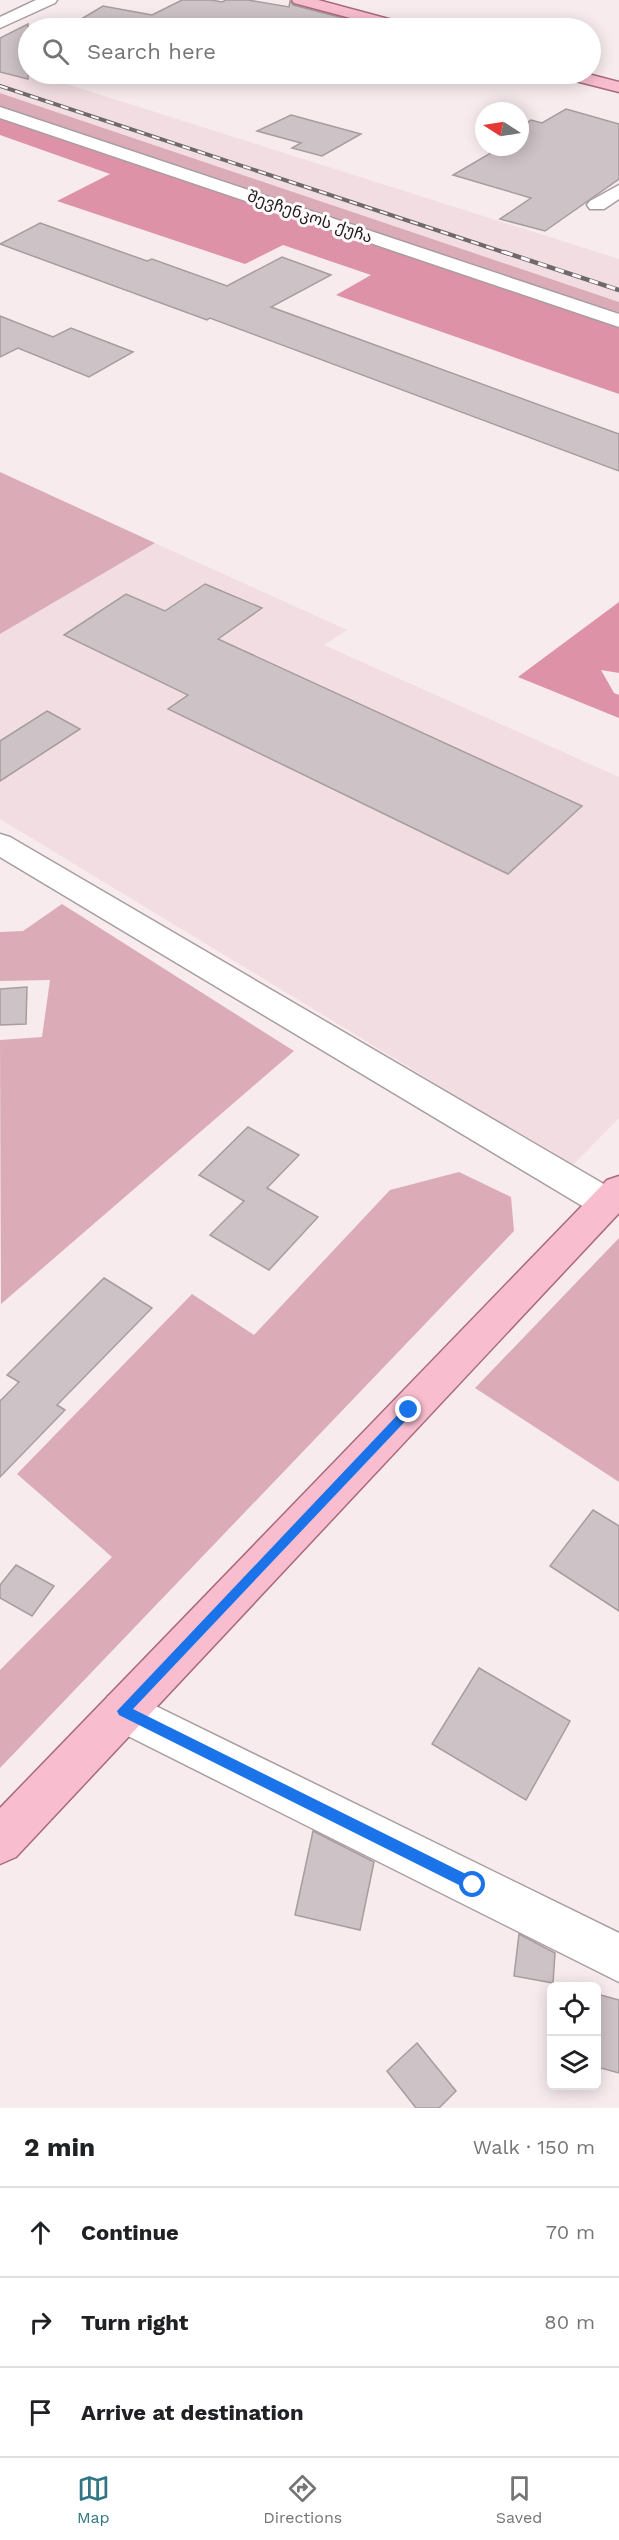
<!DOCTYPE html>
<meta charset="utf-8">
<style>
body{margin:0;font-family:"Work Sans","Noto Sans Georgian",sans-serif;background:#f2f2f2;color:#202124}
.controls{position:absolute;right:18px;bottom:18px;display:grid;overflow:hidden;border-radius:9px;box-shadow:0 3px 15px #0003}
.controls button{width:54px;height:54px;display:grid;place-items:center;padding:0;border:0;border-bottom:2px solid #e0e0e0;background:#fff;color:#202124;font:30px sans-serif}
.compass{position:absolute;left:475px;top:102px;width:54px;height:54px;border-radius:50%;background:#fff;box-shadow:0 3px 15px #0003;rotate:282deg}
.stop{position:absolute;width:18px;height:18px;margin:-14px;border:4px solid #1a73e8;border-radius:50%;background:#fff}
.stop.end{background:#1a73e8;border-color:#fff;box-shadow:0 2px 6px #0008}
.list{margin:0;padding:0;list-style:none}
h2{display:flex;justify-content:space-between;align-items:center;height:78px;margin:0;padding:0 24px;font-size:26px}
h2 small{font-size:20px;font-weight:400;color:#757577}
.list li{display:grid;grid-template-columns:39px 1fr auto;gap:18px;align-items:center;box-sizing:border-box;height:90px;padding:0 24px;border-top:2px solid #e0e0e0}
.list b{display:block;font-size:22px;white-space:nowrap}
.list em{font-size:20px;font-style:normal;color:#757577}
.icon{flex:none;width:33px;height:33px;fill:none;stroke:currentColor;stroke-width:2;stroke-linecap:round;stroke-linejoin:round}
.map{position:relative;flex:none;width:619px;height:2108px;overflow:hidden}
.search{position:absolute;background:#fff;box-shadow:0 3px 15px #0003;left:18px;right:18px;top:18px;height:66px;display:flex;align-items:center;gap:15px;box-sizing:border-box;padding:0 21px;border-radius:33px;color:#757577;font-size:22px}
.sheet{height:348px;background:#fff}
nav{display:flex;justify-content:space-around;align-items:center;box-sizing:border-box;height:84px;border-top:2px solid #e0e0e0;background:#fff;font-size:16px;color:#757577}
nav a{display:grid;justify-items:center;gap:3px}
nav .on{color:#307683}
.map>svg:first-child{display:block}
</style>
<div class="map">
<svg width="619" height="2108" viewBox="0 0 619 2108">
<rect width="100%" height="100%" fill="#f7ebee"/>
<g fill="#f1dde2">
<polygon points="0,63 619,259 619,302 0,93"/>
<polygon points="155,543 347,630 324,645 619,777 619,1118 572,1166 0,819 0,634"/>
</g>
<g fill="#dbacb8">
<polygon points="0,93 619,302 619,321 0,112"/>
<polygon points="0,472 155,543 0,634"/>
<polygon points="62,904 294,1051 1,1304 0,1040 42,1037 50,980 0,981 0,932 23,931"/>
<polygon points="459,1172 511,1197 514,1231 0,1768 0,1670 112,1557 17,1474 192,1294 254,1335 390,1190"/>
<polygon points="619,1238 619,1482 475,1388"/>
</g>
<g fill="#dd92a8">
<polygon points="0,116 619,328 619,394 336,295 371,275 283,245 245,264 57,201 110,174 0,135"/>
<polygon points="619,602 619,673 601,670 614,693 619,695 619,718 518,677"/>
</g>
<g fill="#cdc2c5" stroke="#a79c9e" stroke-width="1.5">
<polygon points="182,0 211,0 222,2 226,0 248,0 289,7 290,1 293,5 343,18 343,28 66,28 103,6 152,15"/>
<polygon points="28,24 28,79 0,72 0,38"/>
<polygon points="566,109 619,124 619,179 545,231 500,219 531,198 453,175 501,147 520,147 520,127 531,120 542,123"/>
<polygon points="291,115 361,134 322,156 292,148 301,143 257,131"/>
<polygon points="40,223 147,261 152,259 227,286 282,257 331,275 271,307 619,434 619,471 210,318 207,320 0,244"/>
<polygon points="0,316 53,337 71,328 133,352 89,377 18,348 0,357"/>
<polygon points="205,584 262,608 218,639 582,806 508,874 168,709 188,695 64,635 126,594 165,611"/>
<polygon points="47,711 80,729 0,781 0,741"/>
<polygon points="27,987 26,1024 0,1025 0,989"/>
<polygon points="248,1127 299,1155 267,1188 318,1217 269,1270 210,1235 244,1201 199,1175"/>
<polygon points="104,1278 152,1308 57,1405 65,1410 0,1477 0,1401 19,1382 7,1375"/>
<polygon points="593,1510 619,1526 619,1611 550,1566"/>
<polygon points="16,1565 54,1586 32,1616 0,1598 0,1585"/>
<polygon points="479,1668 570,1721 526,1800 432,1744"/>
<polygon points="313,1831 374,1862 360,1930 295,1915"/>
<polygon points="519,1934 555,1953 553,1983 514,1976"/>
<polygon points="597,1994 619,2000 619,2073 597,2067"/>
<polygon points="417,2043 456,2091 439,2108 416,2108 387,2071"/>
</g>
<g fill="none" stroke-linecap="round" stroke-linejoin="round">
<defs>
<g id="minor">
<polygon points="36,0 57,0 55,3 0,28 0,17"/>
<polygon points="0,107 619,314 619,327 0,118"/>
<polygon points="619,185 619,199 604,209 590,209 587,205 590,201"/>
<polygon points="0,834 10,837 619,1193 619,1213 607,1217 594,1213 0,857"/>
<polygon points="123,1690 619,1933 619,1982 108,1726 101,1711 108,1696"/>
</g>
<g id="major">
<polygon points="292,0 318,0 411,25 413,28 388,28 294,3"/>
<polygon points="562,74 588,74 619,82 619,92 564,78"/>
<polygon points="619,1176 619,1213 16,1857 0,1864 0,1808 607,1180"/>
</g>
</defs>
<use href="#minor" stroke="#a89da0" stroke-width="3"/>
<use href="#major" stroke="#a9697c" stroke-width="3"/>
<use href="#minor" fill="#fff" fill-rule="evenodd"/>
<use href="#major" fill="#f8bed0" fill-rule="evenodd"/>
<defs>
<polyline id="rail-far1" points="0,86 509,254"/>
<polyline id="rail" points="504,252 619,290"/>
</defs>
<use href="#rail-far1" stroke="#70696b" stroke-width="4"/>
<use href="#rail" stroke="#70696b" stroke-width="4.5"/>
<use href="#rail-far1" stroke="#fffafc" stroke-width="2" stroke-dasharray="8" stroke-linecap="butt"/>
<use href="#rail" stroke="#fffafc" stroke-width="3" stroke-dasharray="9" stroke-linecap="butt"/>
</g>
<polygon fill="#1a73e8" points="409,1405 415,1410 413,1413 133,1709 478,1880 480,1885 478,1890 473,1892 119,1715 117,1711 405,1407"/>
<g text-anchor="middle" stroke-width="6" stroke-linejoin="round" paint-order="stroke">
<g font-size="16" fill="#1e1a1b" stroke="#fffafc">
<text transform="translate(310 216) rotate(19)" y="6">შევჩენკოს ქუჩა</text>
</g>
</g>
</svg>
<div class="controls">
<button><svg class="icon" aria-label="locate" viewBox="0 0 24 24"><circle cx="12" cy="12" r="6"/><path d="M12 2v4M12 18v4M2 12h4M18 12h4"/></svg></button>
<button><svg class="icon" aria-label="layers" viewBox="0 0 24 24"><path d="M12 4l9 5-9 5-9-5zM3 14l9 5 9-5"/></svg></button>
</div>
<svg class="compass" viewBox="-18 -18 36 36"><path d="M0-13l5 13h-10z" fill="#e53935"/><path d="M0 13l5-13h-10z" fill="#757577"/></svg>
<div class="stop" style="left:473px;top:1885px"></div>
<div class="stop end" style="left:409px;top:1410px"></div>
<div class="search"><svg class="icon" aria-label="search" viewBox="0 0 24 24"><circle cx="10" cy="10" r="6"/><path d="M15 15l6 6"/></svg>Search here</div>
</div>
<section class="sheet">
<h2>2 min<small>Walk · 150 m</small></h2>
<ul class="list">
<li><svg class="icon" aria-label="ahead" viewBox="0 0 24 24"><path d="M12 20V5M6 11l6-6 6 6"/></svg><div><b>Continue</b></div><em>70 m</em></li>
<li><svg class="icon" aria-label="right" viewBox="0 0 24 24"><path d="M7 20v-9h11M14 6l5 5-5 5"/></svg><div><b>Turn right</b></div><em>80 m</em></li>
<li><svg class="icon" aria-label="arrive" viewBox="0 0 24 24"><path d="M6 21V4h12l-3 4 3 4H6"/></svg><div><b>Arrive at destination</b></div></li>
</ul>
</section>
<nav>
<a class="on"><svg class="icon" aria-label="map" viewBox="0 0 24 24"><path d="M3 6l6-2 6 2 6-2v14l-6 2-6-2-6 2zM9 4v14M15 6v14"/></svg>Map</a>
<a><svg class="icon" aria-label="directions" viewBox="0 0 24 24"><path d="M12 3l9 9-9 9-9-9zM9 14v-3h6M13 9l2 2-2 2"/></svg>Directions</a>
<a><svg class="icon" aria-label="saved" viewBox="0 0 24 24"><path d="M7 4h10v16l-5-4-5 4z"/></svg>Saved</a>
</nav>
